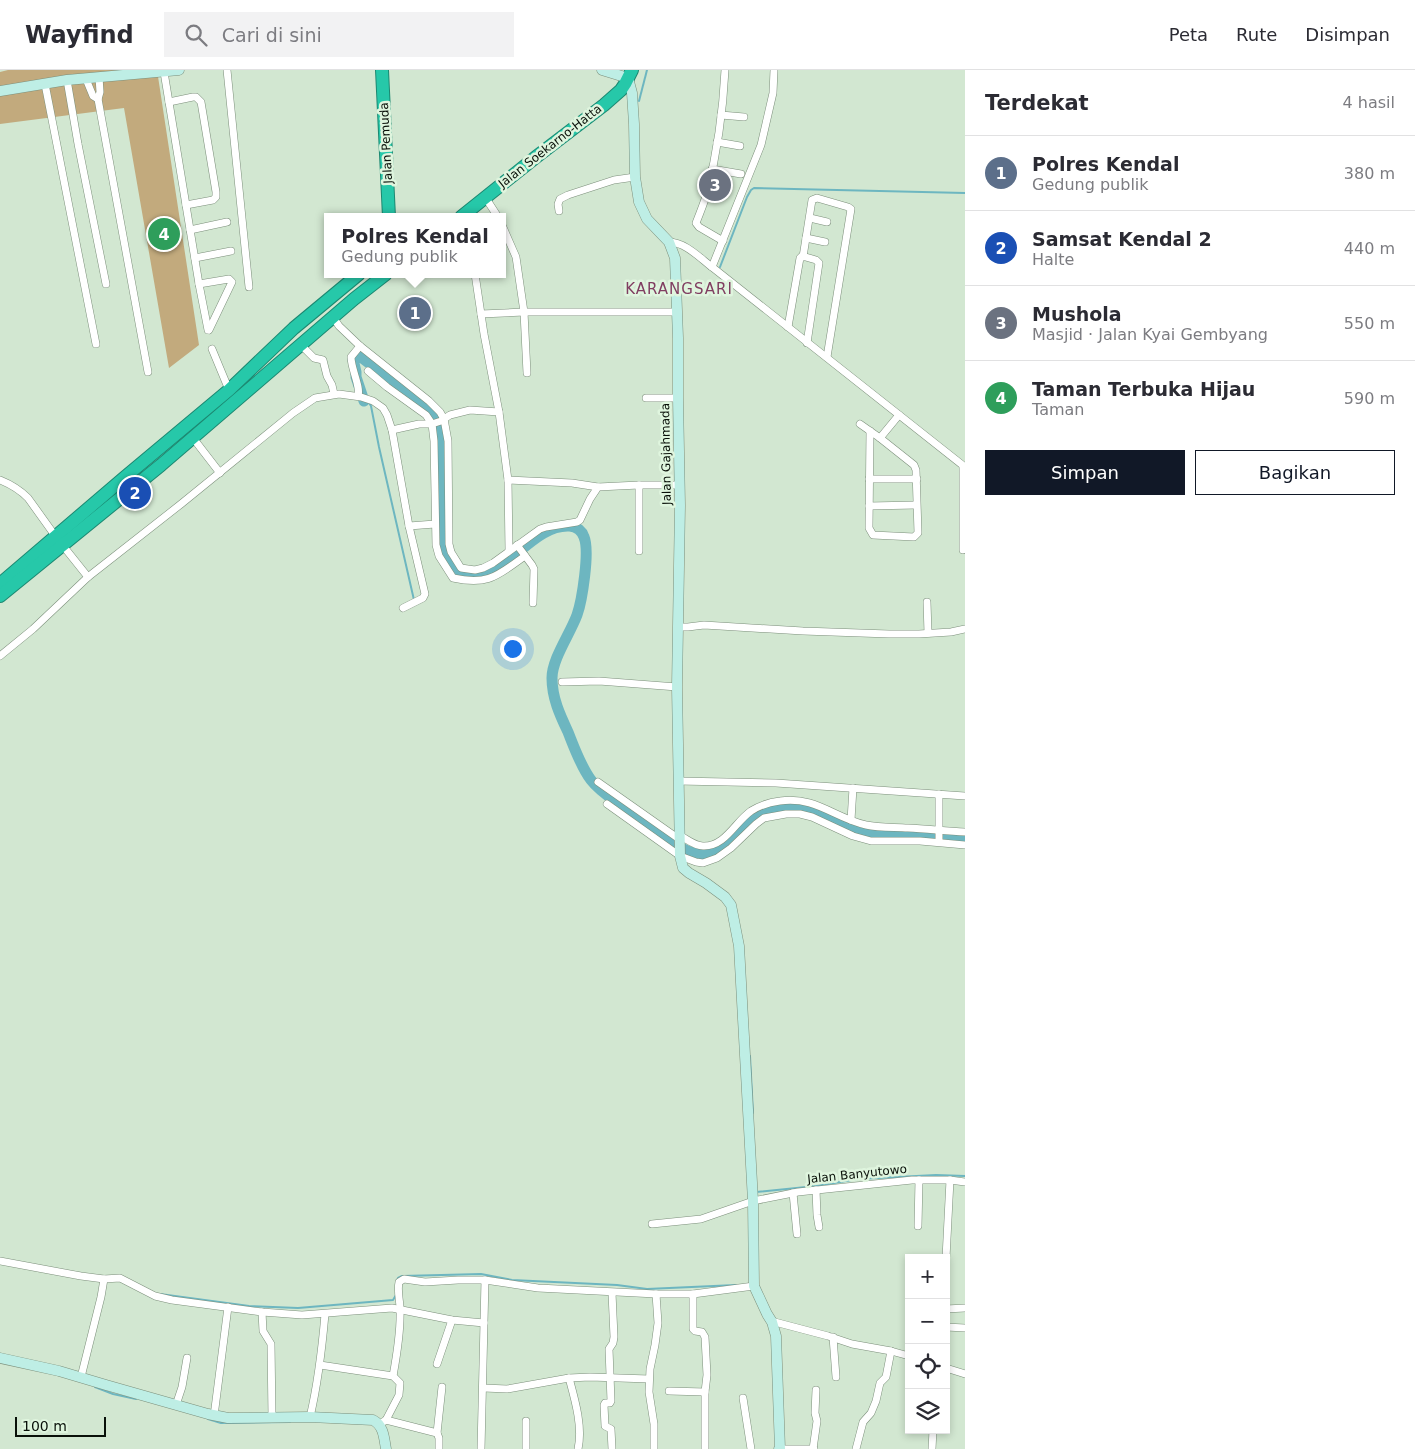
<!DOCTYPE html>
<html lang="id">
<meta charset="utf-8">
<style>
body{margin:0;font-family:"DejaVu Sans",sans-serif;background:#f2f2f3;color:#2b2b33}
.controls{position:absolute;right:15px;bottom:15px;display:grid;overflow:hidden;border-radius:0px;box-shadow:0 2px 8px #0003}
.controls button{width:45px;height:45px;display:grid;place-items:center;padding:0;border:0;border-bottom:1px solid #e1e1e2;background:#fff;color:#2b2b33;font:25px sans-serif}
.scale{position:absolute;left:15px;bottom:12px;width:91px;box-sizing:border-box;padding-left:5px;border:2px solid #091009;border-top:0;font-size:14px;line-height:18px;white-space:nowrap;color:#091009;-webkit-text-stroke:4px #dff5de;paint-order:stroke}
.you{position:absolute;left:512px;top:578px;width:18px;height:18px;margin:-12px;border:4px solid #fff;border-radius:50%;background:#1a73e8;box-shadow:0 0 0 8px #1a73e833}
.badge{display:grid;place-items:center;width:32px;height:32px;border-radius:50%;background:#111827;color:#fff;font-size:16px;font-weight:700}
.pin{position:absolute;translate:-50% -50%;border:2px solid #fff;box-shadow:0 1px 5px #0006}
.popup{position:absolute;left:324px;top:143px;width:182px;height:65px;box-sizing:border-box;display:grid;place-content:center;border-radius:0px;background:#fff;filter:drop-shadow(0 1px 4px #0005);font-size:16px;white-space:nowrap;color:#7c7c81}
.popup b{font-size:19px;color:#2b2b33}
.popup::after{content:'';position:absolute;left:50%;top:100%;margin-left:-10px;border:10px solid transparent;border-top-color:#fff}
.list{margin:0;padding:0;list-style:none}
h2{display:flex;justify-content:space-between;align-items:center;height:65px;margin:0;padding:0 20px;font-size:21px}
h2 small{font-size:16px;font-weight:400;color:#7c7c81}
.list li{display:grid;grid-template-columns:32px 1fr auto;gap:15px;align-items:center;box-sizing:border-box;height:75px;padding:0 20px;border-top:1px solid #e1e1e2}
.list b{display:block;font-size:19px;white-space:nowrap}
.list p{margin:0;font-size:16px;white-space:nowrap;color:#7c7c81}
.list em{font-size:16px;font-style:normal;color:#7c7c81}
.actions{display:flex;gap:10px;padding:15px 20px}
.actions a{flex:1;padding:11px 0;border:1px solid #111827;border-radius:0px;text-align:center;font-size:18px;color:#111827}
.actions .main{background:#111827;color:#fff}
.icon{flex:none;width:28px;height:28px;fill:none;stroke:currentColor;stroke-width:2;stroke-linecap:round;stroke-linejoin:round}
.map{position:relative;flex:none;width:965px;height:1379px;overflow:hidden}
header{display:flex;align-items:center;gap:30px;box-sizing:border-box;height:70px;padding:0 25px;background:#fff;border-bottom:1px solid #e1e1e2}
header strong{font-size:24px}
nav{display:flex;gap:28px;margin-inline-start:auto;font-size:18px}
.search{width:350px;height:45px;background:#f2f2f3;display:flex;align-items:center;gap:12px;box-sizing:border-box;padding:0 18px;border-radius:0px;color:#7c7c81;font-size:19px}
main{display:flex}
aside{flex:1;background:#fff}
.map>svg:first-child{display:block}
</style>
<header>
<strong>Wayfind</strong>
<div class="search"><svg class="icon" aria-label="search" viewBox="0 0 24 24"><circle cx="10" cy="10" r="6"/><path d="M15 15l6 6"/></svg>Cari di sini</div>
<nav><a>Peta</a><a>Rute</a><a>Disimpan</a></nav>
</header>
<main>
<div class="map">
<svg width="965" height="1379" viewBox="0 0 965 1379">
<rect width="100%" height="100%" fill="#d2e7d1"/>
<polygon fill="#c2aa7d" points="8,0 157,0 199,275 169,298 124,38 0,54 0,2"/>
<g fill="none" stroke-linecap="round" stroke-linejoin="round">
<g stroke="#6db6c0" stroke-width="2">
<polyline points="639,31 647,0"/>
<polyline points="720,197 747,127 751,120 754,118 965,123"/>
<polyline points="369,333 371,336 379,377 414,530"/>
<polyline points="750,986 753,1043"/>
<polyline points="756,1122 816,1116 858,1109 936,1105 965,1106"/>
<polyline points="397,1211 398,1208 402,1206 481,1204 512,1210 617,1215 647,1219 736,1215"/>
<polyline points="160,1224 249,1236 298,1238 393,1230 396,1225"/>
<polyline points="95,1317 113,1324 136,1329"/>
<polyline points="208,1349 221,1353 290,1352"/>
</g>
<path stroke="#6db6c0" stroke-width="11" d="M364 331 356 307V302L353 289 357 284 422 334C427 338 432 342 436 348 442 359 440 374 440 386 440 415 435 486 459 505 472 504 484 504 496 498 519 486 541 454 570 456 577 457 582 461 584 467 590 481 582 531 577 545 570 564 552 589 552 608 552 628 560 645 568 662 574 677 581 697 591 710 600 722 614 730 626 739 642 750 659 762 675 774 682 779 691 783 699 784 722 786 736 760 752 749 758 744 768 740 776 738 812 730 840 758 874 765 887 768 902 764 916 764 932 765 948 768 965 769"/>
<defs>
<g id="street">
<polyline points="227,0 249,217"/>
<polyline points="164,2 199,214 208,260"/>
<polyline points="99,7 100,22 98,29 148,302"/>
<polyline points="86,9 93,26 98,29"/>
<polyline points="67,10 78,74 106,214"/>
<polyline points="45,14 96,274"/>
<polyline points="169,32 193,27 196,27 201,32 216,122 216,127 213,130 186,135"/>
<polyline points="721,45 744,47"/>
<polyline points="717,72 740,76"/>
<polyline points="712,99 741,104"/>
<polyline points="706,125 716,129 718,128 726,103"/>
<polyline points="485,127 498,147"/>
<polyline points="559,141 558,134 560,129 568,125 614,110 635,107"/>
<polyline points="810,148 827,152"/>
<polyline points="502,155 516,187 524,242 527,303"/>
<polyline points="190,160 227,152"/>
<polyline points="806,168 825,172"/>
<path d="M723 171 699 157 696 153C700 143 704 133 707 123 717 83 723 41 725 0"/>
<path d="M669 172C685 172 700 188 712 197L965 397"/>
<polyline points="803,187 812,130 817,128 848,137 851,139 827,287"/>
<polyline points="195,188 231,181"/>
<polyline points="712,197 761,75 773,23 774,0"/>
<polyline points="475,204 484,264 499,342 508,410 509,480"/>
<polyline points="199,214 229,209 232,212 209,260"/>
<polyline points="481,244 524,242 677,242"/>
<polyline points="335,250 339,256 360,276 429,331 440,342 444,349 448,371 449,474 451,482 461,498 475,500 483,498 493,493 540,459 546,457 577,452 580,450 590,429 598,417 639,415 679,415"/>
<polyline points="788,257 800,188 802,186 816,190 819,193 807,273"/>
<polyline points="304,278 314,288 323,290 327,306 332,315 334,324"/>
<polyline points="212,279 229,320"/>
<path d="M368 301 387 317 426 345 432 354 434 371 436 475 439 486 453 508C489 516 498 505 525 486"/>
<path d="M358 326C361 317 351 299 351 287L360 276"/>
<polyline points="646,328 678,328"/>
<polyline points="860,354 880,368"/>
<polyline points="392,360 419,354 432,354 441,351 450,345 470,340 499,342"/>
<polyline points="870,361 869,458 873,465 914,467 918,463 916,400 914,395 880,368 899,345"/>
<polyline points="193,368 220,403"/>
<polyline points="869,409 917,409"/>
<path d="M0 410C10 414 21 421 28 428L56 467 88 507"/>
<polyline points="508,410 572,413 598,417"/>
<polyline points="639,415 639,481"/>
<polyline points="869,436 916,435"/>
<polyline points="409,456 435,454"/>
<polyline points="517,475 532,495 534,499 533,533"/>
<polyline points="963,480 963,396"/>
<polyline points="927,532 928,563"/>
<polyline points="678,557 688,557 704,555 803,561 889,564 919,564 951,562 965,559"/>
<polyline points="0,586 33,559 88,507 181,434 293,343 315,328 339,324 361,327 373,331 383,338 387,345 392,360 409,456 425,524 423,528 403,538"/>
<polyline points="562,612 599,611 677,617"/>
<polyline points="678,711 776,713 965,726"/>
<polyline points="598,712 679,769"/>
<polyline points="939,724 939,772"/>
<polyline points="607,734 680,786 696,792 703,793 717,788 731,778 756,754 764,748 786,744 800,744 812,747 853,766 871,771 920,771 965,775"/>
<polyline points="851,750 853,718"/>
<path d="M679 765C687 769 694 776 703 776 725 777 735 752 751 741 759 736 770 732 780 731 816 726 834 748 866 755 880 758 894 757 908 758 927 759 946 761 965 762"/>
<polyline points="816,1120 817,1145 819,1157"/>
<polyline points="793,1123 797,1164"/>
<polyline points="652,1154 701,1149 753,1131 798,1122 912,1110 950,1110 965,1112"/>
<polyline points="918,1156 919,1110"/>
<polyline points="946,1188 950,1110"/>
<polyline points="0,1191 81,1206 104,1209 120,1208 155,1226 172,1230 262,1242 302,1245 392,1238 452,1250 484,1253"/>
<polyline points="693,1224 693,1259 695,1261 702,1262 705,1267 707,1305 705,1322 705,1379"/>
<polyline points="946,1239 965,1238"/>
<polyline points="262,1242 263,1261 271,1274 272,1347"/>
<polyline points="771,1251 828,1266 852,1274 891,1281 909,1286"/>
<polyline points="946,1257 965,1258"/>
<polyline points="833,1267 836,1307"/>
<polyline points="437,1294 452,1250"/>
<polyline points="320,1295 393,1306 400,1313 399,1325 386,1350 380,1354"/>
<polyline points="946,1298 965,1304"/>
<path d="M393 1306C397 1284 401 1261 400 1239 400 1230 397 1221 399 1212L404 1209 425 1212 458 1210H485L538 1218 656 1224H693L754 1216"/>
<polyline points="81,1307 101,1227 104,1209"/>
<path d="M569 1308C575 1330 583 1357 578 1379"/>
<polyline points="484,1318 507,1319 569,1308 590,1307 649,1309"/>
<polyline points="669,1321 705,1322"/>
<polyline points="743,1328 751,1379"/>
<polyline points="176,1335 182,1317 187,1288"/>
<polyline points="214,1346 228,1237"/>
<path d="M310 1347C318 1313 322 1279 325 1244"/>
<polyline points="386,1350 437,1363 439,1368 439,1379"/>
<polyline points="437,1363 442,1317"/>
<polyline points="481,1379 485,1210"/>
<polyline points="526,1379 526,1351"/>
<polyline points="612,1379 611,1359 605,1356 604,1335 605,1333 610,1333 611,1331 609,1279 613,1273 614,1267 612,1223"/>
<polyline points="654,1379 654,1354 649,1322 650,1299 655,1275 658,1253 656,1224"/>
<polyline points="780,1379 814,1379"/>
<polyline points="813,1379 817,1351 815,1343 816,1320"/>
<polyline points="856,1379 863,1352 871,1343 876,1331 880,1313 886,1307 891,1281"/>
<polyline points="932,1379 933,1360"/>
</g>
<g id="secondary">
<polyline points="602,0 628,8 632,23 634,54 635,107 639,132 647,149 669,172 675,188 678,268 678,328 680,435 677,617 680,786 683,798 689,803 706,813 725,827 731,835 739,876 753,1131 754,1216 767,1244 772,1252 776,1266 780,1379 779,1379"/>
<polyline points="0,21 67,10 179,0"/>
<path d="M0 1288 59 1301 106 1315 208 1344 228 1348 310 1347 373 1350C384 1356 384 1368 386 1379"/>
</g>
<g id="highway">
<polyline points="382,0 389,147"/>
<polyline points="461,147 536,87 604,35 621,20 625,14 632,0"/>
<polyline points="0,514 125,407 229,320 294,258 359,204"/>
<polyline points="0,526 161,395 354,229 386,204"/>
</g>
</defs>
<use href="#street" stroke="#7c8f7b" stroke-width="8"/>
<use href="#secondary" stroke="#7c8f7b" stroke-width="11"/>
<use href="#highway" stroke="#1c8871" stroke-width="14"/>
<use href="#street" stroke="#fff" stroke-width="7"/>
<use href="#secondary" stroke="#beeee5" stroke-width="10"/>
<use href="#highway" stroke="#26c8a9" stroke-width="12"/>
</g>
<g text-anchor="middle" stroke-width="5" stroke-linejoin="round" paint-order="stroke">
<g font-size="12" fill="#091009" stroke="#dff5de">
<text transform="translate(386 73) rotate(-93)" y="4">Jalan Pemuda</text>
<text transform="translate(550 76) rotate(-38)" y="4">Jalan Soekarno-Hatta</text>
<text transform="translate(666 384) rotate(-91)" y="4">Jalan Gajahmada</text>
<text transform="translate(857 1104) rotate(-6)" y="4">Jalan Banyutowo</text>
</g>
<g font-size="15" letter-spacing="1" fill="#803e61" stroke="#dff5de">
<text x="679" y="224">KARANGSARI</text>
</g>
</g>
</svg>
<div class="controls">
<button>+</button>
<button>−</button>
<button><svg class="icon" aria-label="locate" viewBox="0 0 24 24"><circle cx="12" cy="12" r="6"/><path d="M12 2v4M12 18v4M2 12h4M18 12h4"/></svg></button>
<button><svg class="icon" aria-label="layers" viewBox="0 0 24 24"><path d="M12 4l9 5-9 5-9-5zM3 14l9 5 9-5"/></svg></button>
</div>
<div class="scale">100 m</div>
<div class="you"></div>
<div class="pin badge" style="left:415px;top:243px;background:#5c6f8a">1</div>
<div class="popup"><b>Polres Kendal</b>Gedung publik</div>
<div class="pin badge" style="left:135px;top:423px;background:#1a4fb4">2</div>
<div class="pin badge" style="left:715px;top:115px;background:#6b7280">3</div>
<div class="pin badge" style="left:164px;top:164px;background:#2e9e5b">4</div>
</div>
<aside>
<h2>Terdekat<small>4 hasil</small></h2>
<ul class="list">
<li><span class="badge" style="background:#5c6f8a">1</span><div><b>Polres Kendal</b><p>Gedung publik</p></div><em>380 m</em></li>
<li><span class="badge" style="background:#1a4fb4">2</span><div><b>Samsat Kendal 2</b><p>Halte</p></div><em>440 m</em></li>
<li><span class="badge" style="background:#6b7280">3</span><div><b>Mushola</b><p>Masjid · Jalan Kyai Gembyang</p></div><em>550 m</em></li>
<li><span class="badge" style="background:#2e9e5b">4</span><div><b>Taman Terbuka Hijau</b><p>Taman</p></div><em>590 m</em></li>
</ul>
<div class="actions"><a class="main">Simpan</a><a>Bagikan</a></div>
</aside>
</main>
